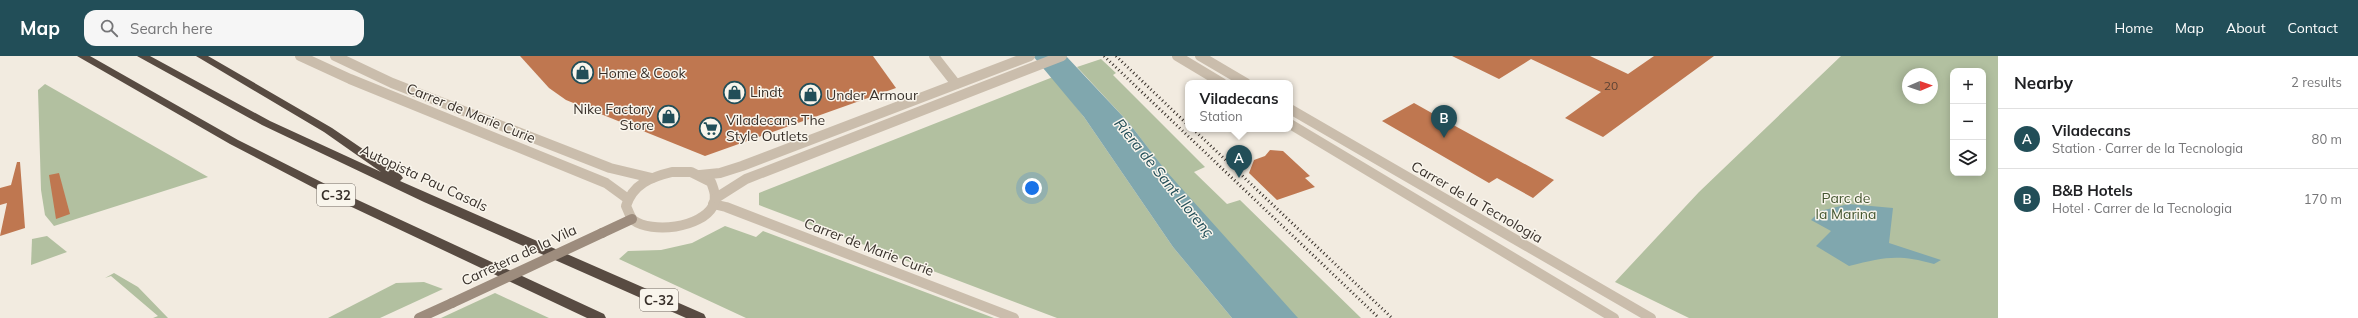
<!DOCTYPE html>
<meta charset="utf-8">
<style>
body{margin:0;font-family:Mulish,sans-serif;background:#f6f6f6;color:#202124}
.controls{position:absolute;right:12px;top:12px;display:grid;overflow:hidden;border-radius:8px;box-shadow:0 2px 10px #0003}
.controls button{width:36px;height:36px;display:grid;place-items:center;padding:0;border:0;border-bottom:1px solid #e0e0e0;background:#fff;color:#202124;font:20px sans-serif}
.compass{position:absolute;left:1902px;top:12px;width:36px;height:36px;border-radius:50%;background:#fff;box-shadow:0 2px 10px #0003;rotate:88deg}
.you{position:absolute;left:1032px;top:132px;width:14px;height:14px;margin:-10px;border:3px solid #fff;border-radius:50%;background:#1a73e8;box-shadow:0 0 0 6px #1a73e833}
.badge{display:grid;place-items:center;width:26px;height:26px;border-radius:50%;background:#224e58;color:#fff;font-size:13px;font-weight:700}
.pin{position:absolute;translate:-50% -33px;filter:drop-shadow(0 1px 2px #0008)}
.pin::after{content:'';position:absolute;top:21px;width:14px;height:12px;background:inherit;clip-path:polygon(0 0,100% 0,50% 100%)}
.popup{position:absolute;left:1185px;top:24px;width:108px;height:52px;box-sizing:border-box;display:grid;place-content:center;border-radius:8px;background:#fff;filter:drop-shadow(0 1px 3px #0005);font-size:13px;white-space:nowrap;color:#757577}
.popup b{font-size:15px;color:#202124}
.popup::after{content:'';position:absolute;left:50%;top:100%;margin-left:-8px;border:8px solid transparent;border-top-color:#fff}
.list{margin:0;padding:0;list-style:none}
h2{display:flex;justify-content:space-between;align-items:center;height:52px;margin:0;padding:0 16px;font-size:17px}
h2 small{font-size:13px;font-weight:400;color:#757577}
.list li{display:grid;grid-template-columns:26px 1fr auto;gap:12px;align-items:center;box-sizing:border-box;height:60px;padding:0 16px;border-top:1px solid #e0e0e0}
.list b{display:block;font-size:15px;white-space:nowrap}
.list p{margin:0;font-size:13px;white-space:nowrap;color:#757577}
.list em{font-size:13px;font-style:normal;color:#757577}
.icon{flex:none;width:22px;height:22px;fill:none;stroke:currentColor;stroke-width:2;stroke-linecap:round;stroke-linejoin:round}
.map{position:relative;flex:none;width:1998px;height:262px;overflow:hidden}
header{display:flex;align-items:center;gap:24px;box-sizing:border-box;height:56px;padding:0 20px;background:#224e58;color:#fff}
header strong{font-size:19px}
nav{display:flex;gap:22px;margin-inline-start:auto;font-size:14px}
.search{width:280px;height:36px;background:#f6f6f6;display:flex;align-items:center;gap:10px;box-sizing:border-box;padding:0 14px;border-radius:12px;color:#757577;font-size:15px}
main{display:flex}
aside{flex:1;background:#fff}
.map>svg:first-child{display:block}
</style>
<header>
<strong>Map</strong>
<div class="search"><svg class="icon" aria-label="search" viewBox="0 0 24 24"><circle cx="10" cy="10" r="6"/><path d="M15 15l6 6"/></svg>Search here</div>
<nav><a>Home</a><a>Map</a><a>About</a><a>Contact</a></nav>
</header>
<main>
<div class="map">
<svg width="1998" height="262" viewBox="0 0 1998 262">
<rect width="100%" height="100%" fill="#f2ebe0"/>
<g fill="#b2c0a0" fill-rule="evenodd">
<path d="M1841 0H1998V262H1689L1615 226 1699 136ZM1953 15H1983V117H1953ZM1908 18H1932V42H1908Z"/>
<polygon points="1101,3 1116,17 1113,19 1205,111 1194,116 1227,148 1240,144 1361,262 1280,262 1235,206 1129,67 1077,11"/>
<polygon points="1053,21 1084,61 1173,191 1232,262 1057,262 759,149 759,137"/>
<polygon points="45,28 208,121 54,170 45,159 41,134 38,34"/>
<polygon points="725,170 756,181 763,175 994,262 746,262 619,203 628,195 661,194 692,187"/>
<polygon points="47,180 67,196 31,209 32,183"/>
<polygon points="114,217 138,231 168,262 153,262 158,260 111,220 105,222"/>
<polygon points="424,226 443,233 380,262 328,262 396,227"/>
<polygon points="495,237 549,262 441,262"/>
</g>
<g fill="#80a7ae">
<polygon points="1033,0 1066,0 1129,67 1166,115 1298,262 1232,262 1173,191 1084,61"/>
<path d="M1849 148 1893 152 1889 187 1941 204 1934 208C1898 198 1885 201 1849 210L1816 190 1831 175 1811 164 1820 155Z"/>
</g>
<g fill="#bf7750">
<polygon points="520,0 873,0 896,32 705,100 566,44 549,32"/>
<polygon points="1452,0 1590,0 1628,18 1654,0 1714,0 1603,81 1565,62 1601,36 1531,3 1499,23"/>
<polygon points="1414,47 1446,65 1554,124 1533,142 1497,122 1489,127 1382,65"/>
<polygon points="1270,94 1283,95 1310,120 1305,122 1315,131 1277,144 1249,117 1254,104 1265,100"/>
<polygon points="17,106 20,106 25,172 0,180 7,147 0,149 0,132 11,129"/>
<polygon points="59,117 70,158 56,163 49,119"/>
</g>
<g fill="none" stroke-linecap="round" stroke-linejoin="round">
<g stroke="#cabdac" stroke-width="10">
<polyline points="300,0 350,23 606,127 628,143"/>
<polyline points="335,0 392,27 610,112 652,122"/>
<polyline points="934,0 956,28"/>
<polyline points="1177,0 1222,27"/>
<polyline points="1200,0 1246,27"/>
<polyline points="1290,53 1651,262"/>
<polyline points="1290,68 1614,262"/>
<polyline points="713,148 726,151 1014,262"/>
</g>
<g stroke="#cabdac" stroke-width="10">
<path d="M672 116H691L711 126C714 134 717 141 713 150 701 172 652 178 633 164 630 161 628 154 626 150 633 128 651 121 672 116Z"/>
<polyline points="700,119 720,117 742,110 1030,0"/>
<polyline points="716,142 746,123 1062,0"/>
</g>
<g stroke="#9d8c7d" stroke-width="10">
<polyline points="602,177 632,163"/>
<polyline points="419,262 452,247"/>
</g>
<g fill="#584b42" fill-rule="evenodd">
<polygon points="77,0 90,0 238,84 347,139 604,258 606,262 587,262 339,145 230,88"/>
<polygon points="137,0 150,0 270,65 381,116 324,76 196,0 208,0 332,72 401,119 403,122 400,125 704,258 706,262 686,262 424,146 262,69"/>
</g>
<g stroke="#38302a" stroke-width="3" stroke-dasharray="1 3" stroke-linecap="butt">
<polyline points="1104,0 1379,262"/>
<polyline points="1116,0 1188,69"/>
<polyline points="1193,73 1392,262"/>
</g>
<polyline stroke="#9d8c7d" stroke-width="10" points="452,247 602,177"/>
</g>
<defs>
<symbol id="shop-ring" viewBox="-11 -11 22 22"><circle r="9.5" fill="#f9f5ec" stroke="#224e58" stroke-width="1.5"/><path d="M-5-2.5h2.3a2.7 3.5 0 0 1 5.4 0H5L5.5 6h-11ZM-1.5-2.5h3a1.5 2.3 0 0 0-3 0Z" fill="#224e58"/></symbol>
<symbol id="supermarket-ring" viewBox="-11 -11 22 22"><circle r="9.5" fill="#f9f5ec" stroke="#224e58" stroke-width="1.5"/><path d="M-6-5.5h2.5l.6 2H6L4.5 2H-2.5L-4.4-4H-6ZM-1.5 3.2a1.3 1.3 0 1 0 .1 0ZM3 3.2a1.3 1.3 0 1 0 .1 0Z" fill="#224e58"/></symbol>
</defs>
<g fill-rule="evenodd">
<use href="#shop-ring" x="570" y="4" width="25" height="25"/>
<use href="#shop-ring" x="722" y="24" width="25" height="25"/>
<use href="#shop-ring" x="798" y="26" width="25" height="25"/>
<use href="#shop-ring" x="656" y="48" width="25" height="25"/>
<use href="#supermarket-ring" x="698" y="60" width="25" height="25"/>
</g>
<g text-anchor="middle" stroke-width="3" stroke-linejoin="round" paint-order="stroke">
<g font-size="12" fill="#5a4234">
<text x="1611" y="34">20</text>
</g>
<g fill="#f9f5ec" stroke="#726b64" stroke-width="1">
<rect x="317" y="128" width="38" height="22" rx="3"/>
<rect x="640" y="233" width="38" height="22" rx="3"/>
</g>
<g font-size="13" font-weight="bold" fill="#38302a">
<text x="336" y="144">C-32</text>
<text x="659" y="249">C-32</text>
</g>
<g font-size="14" fill="#38302a" stroke="#f9f5ec" text-anchor="start">
<text x="598" y="22">Home &amp; Cook</text>
<text x="750" y="41">Lindt</text>
<text x="826" y="44">Under Armour</text>
<text x="654" y="58" text-anchor="end">Nike Factory<tspan x="654" dy="16">Store</tspan></text>
<text x="726" y="69">Viladecans The<tspan x="726" dy="16">Style Outlets</tspan></text>
</g>
<g font-size="14" fill="#38302a" stroke="#f9f5ec">
<text transform="translate(471 57) rotate(22)" y="5">Carrer de Marie Curie</text>
<text transform="translate(424 122) rotate(25)" y="5">Autopista Pau Casals</text>
<text transform="translate(1477 146) rotate(30)" y="5">Carrer de la Tecnologia</text>
<text transform="translate(869 191) rotate(21)" y="5">Carrer de Marie Curie</text>
<text transform="translate(519 199) rotate(-25)" y="5">Carretera de la Vila</text>
</g>
<g font-size="14" fill="#43552f" stroke="#f9f5ec">
<text x="1846" y="147">Parc de<tspan x="1846" dy="16">la Marina</tspan></text>
</g>
<g font-size="15" font-style="italic" fill="#224e58" stroke="#f9f5ec">
<text transform="translate(1164 122) rotate(51)" y="5">Riera de Sant Llorenç</text>
</g>
</g>
</svg>
<div class="controls">
<button>+</button>
<button>−</button>
<button><svg class="icon" aria-label="layers" viewBox="0 0 24 24"><path d="M12 4l9 5-9 5-9-5zM3 14l9 5 9-5"/></svg></button>
</div>
<svg class="compass" viewBox="-18 -18 36 36"><path d="M0-13l5 13h-10z" fill="#e53935"/><path d="M0 13l5-13h-10z" fill="#757577"/></svg>
<div class="you"></div>
<div class="pin badge" style="left:1239px;top:122px">A</div>
<div class="popup"><b>Viladecans</b>Station</div>
<div class="pin badge" style="left:1444px;top:82px">B</div>
</div>
<aside>
<h2>Nearby<small>2 results</small></h2>
<ul class="list">
<li><span class="badge">A</span><div><b>Viladecans</b><p>Station · Carrer de la Tecnologia</p></div><em>80 m</em></li>
<li><span class="badge">B</span><div><b>B&amp;B Hotels</b><p>Hotel · Carrer de la Tecnologia</p></div><em>170 m</em></li>
</ul>
</aside>
</main>
